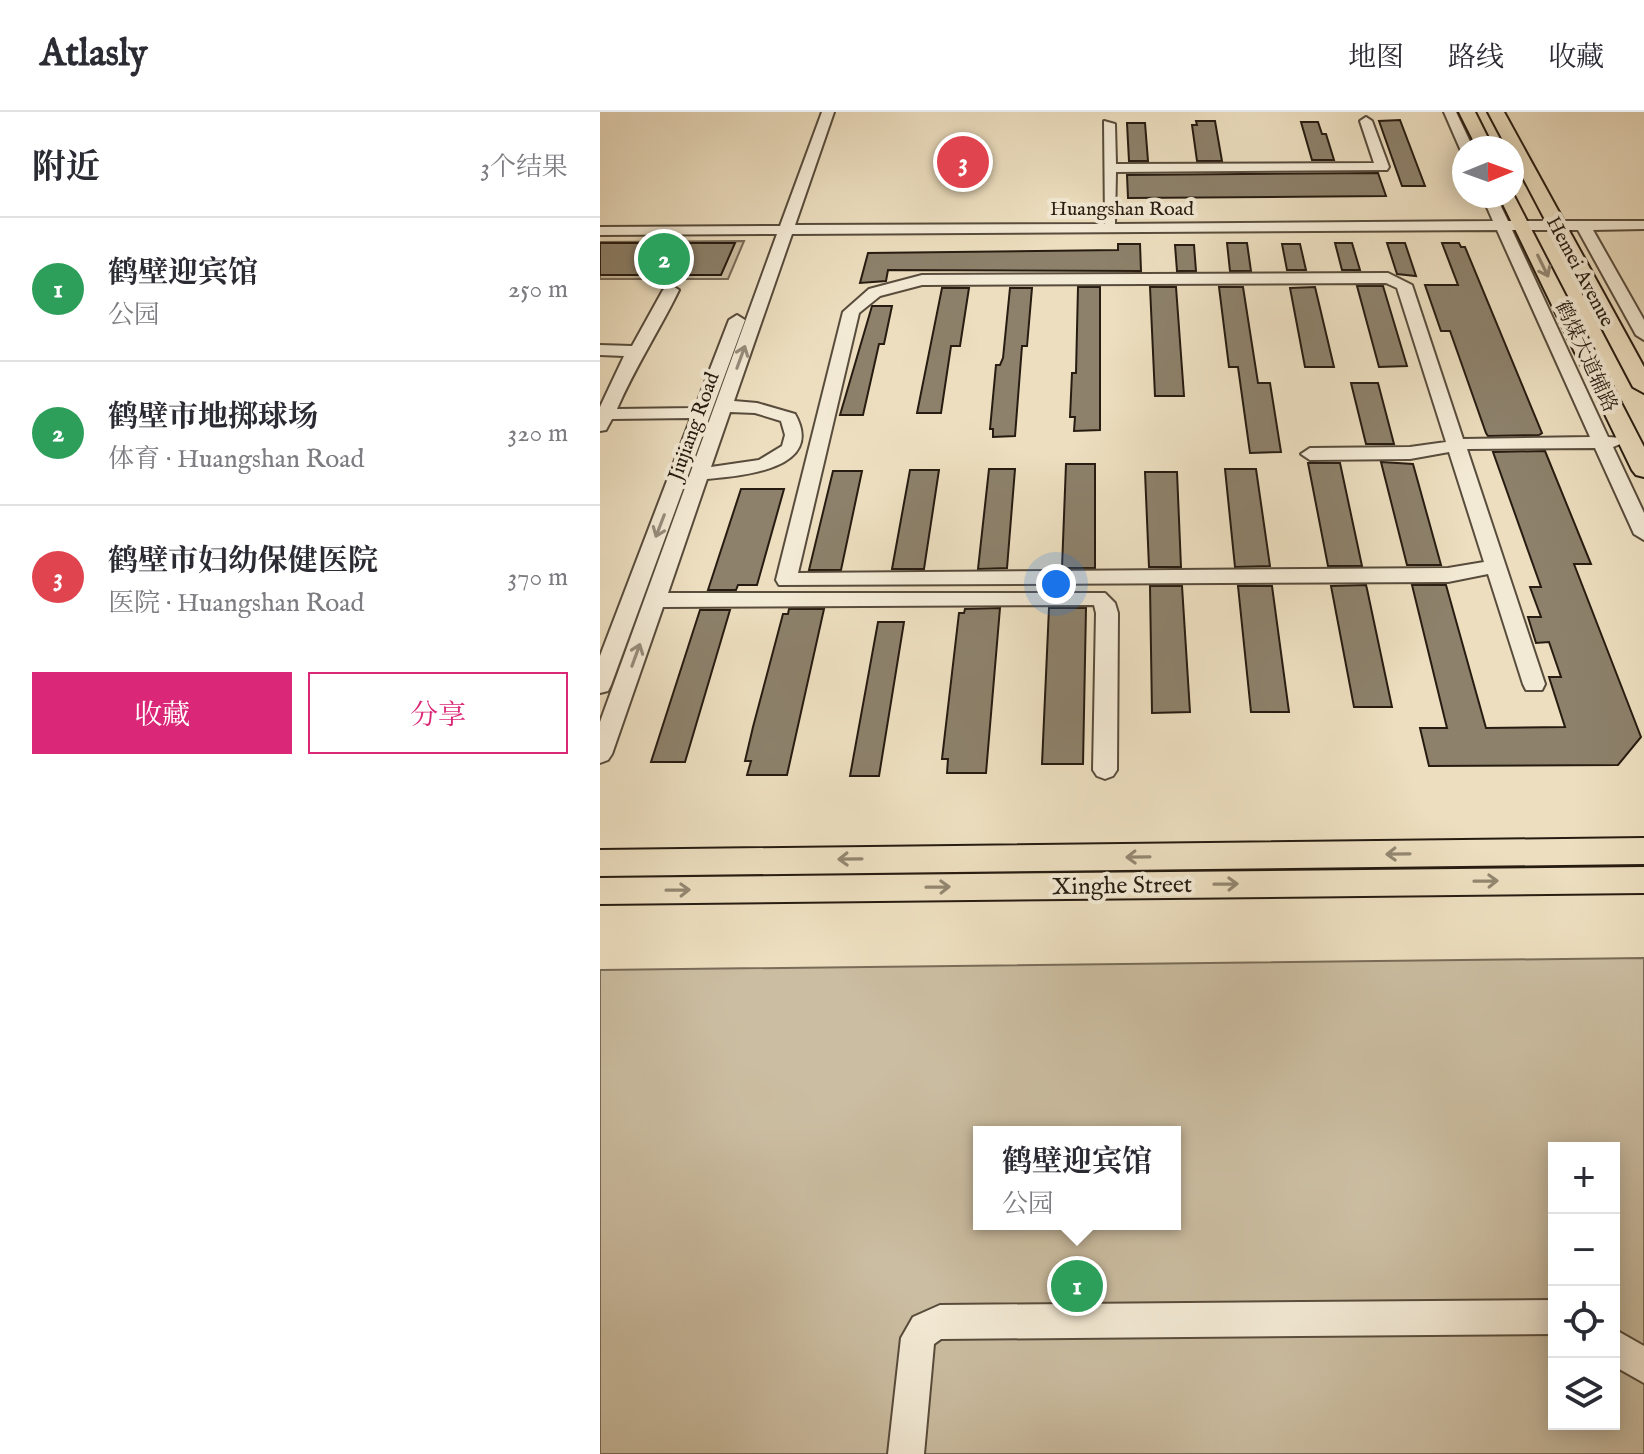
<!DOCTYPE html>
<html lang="zh">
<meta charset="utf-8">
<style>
body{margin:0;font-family:"IM FELL English","Noto Serif SC",serif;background:#f2f2f3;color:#2b2b33}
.controls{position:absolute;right:24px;bottom:24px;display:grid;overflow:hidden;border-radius:0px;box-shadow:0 4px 20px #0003}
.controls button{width:72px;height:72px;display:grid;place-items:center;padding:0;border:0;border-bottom:2px solid #e1e1e2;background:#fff;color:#2b2b33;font:40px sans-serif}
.compass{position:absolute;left:852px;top:24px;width:72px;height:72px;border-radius:50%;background:#fff;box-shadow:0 4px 20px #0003;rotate:89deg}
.you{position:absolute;left:456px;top:472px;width:28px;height:28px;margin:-20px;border:6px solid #fff;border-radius:50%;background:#1a73e8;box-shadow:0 0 0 12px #1a73e833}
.badge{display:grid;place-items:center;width:52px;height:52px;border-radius:50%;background:#db2777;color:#fff;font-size:26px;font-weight:700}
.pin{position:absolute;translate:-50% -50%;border:4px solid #fff;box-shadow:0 2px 8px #0006}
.popup{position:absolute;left:373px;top:1014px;width:208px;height:104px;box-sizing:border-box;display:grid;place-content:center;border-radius:0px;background:#fff;filter:drop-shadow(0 2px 6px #0005);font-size:26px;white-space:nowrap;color:#7c7c81}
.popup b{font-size:30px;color:#2b2b33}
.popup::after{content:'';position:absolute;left:50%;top:100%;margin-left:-16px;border:16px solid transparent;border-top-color:#fff}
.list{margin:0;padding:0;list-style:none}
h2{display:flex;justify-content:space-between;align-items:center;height:104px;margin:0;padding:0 32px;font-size:34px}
h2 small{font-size:26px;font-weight:400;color:#7c7c81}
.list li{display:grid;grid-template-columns:52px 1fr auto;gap:24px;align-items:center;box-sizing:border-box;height:144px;padding:0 32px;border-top:2px solid #e1e1e2}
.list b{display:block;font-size:30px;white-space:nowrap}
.list p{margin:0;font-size:26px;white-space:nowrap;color:#7c7c81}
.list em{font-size:26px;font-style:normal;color:#7c7c81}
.actions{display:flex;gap:16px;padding:24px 32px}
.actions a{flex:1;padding:18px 0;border:2px solid #db2777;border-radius:0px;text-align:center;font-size:28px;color:#db2777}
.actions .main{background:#db2777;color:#fff}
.icon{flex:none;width:44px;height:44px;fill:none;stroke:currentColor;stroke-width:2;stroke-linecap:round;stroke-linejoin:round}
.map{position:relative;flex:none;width:1044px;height:1342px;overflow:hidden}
header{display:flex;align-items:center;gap:48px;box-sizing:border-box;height:112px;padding:0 40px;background:#fff;border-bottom:2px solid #e1e1e2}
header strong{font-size:38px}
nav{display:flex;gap:44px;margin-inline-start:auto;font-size:28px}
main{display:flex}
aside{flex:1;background:#fff}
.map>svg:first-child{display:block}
</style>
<header>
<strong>Atlasly</strong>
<nav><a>地图</a><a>路线</a><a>收藏</a></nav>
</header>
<main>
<aside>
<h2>附近<small>3个结果</small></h2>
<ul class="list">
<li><span class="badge" style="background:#2e9e5b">1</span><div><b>鹤壁迎宾馆</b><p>公园</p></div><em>250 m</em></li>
<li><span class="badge" style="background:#2e9e5b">2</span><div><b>鹤壁市地掷球场</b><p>体育 · Huangshan Road</p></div><em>320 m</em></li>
<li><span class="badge" style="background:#e0444e">3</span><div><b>鹤壁市妇幼保健医院</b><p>医院 · Huangshan Road</p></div><em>370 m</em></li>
</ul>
<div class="actions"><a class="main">收藏</a><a>分享</a></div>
</aside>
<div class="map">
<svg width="1044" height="1342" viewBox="0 0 1044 1342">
<rect width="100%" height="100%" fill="#ecdebf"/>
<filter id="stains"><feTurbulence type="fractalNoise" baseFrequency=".0025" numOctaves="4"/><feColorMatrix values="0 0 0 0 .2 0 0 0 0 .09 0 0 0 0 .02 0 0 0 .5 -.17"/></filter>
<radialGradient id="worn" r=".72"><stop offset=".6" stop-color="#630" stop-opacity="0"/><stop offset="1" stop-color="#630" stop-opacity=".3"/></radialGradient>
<g fill="#cbbda1" stroke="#796c59" stroke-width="2" fill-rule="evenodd">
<polygon points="144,129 128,167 0,167 0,130"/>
<path d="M1044 846V1342H0V858ZM379 1020H575V1112H379ZM954 1036H1014V1312H954Z"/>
</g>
<g fill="#8d816b" stroke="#271c11" stroke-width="2">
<polygon points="800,8 825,74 802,74 779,9"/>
<polygon points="596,9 615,9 622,49 597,49 592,13 597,13"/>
<polygon points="701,10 718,10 722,22 726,22 734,48 712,48"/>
<polygon points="527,11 545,11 548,49 529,49"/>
<polygon points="778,61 786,84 528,86 527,63"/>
<polygon points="0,131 135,131 121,163 0,163"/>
<polygon points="627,131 647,131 651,159 630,159"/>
<polygon points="735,131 752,131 760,158 742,158"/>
<polygon points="787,131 805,131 816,164 797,162"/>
<polygon points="842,131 859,131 861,135 865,135 942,321 939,323 888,324 886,321 850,219 841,219 825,173 858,173"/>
<polygon points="518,132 540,132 541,159 288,158 286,169 260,171 268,141 518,138"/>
<polygon points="682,132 700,132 706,158 687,158"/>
<polygon points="575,133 594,133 596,159 577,159"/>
<polygon points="757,174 783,174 807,254 779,255"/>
<polygon points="478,175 500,175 500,318 474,319 475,305 470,305 472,261 476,261"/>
<polygon points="550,175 576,175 584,284 555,284"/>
<polygon points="619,175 643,175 658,271 670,271 681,340 650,341 638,255 629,255"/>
<polygon points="715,175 734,255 705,255 690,176"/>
<polygon points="342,176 369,176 360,234 351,234 341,301 317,301"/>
<polygon points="410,176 432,176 427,234 422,234 415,324 393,325 393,317 390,317 396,253 400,253 403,246"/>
<polygon points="272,194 292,194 284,232 279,232 263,303 240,303"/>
<polygon points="751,271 778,271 794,332 766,332"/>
<polygon points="945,339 991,452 974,452 1041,625 1018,653 829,654 820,616 847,616 812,473 846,473 886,616 965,615 949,565 961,565 949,530 936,531 928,505 941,505 930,475 941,475 893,340"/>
<polygon points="781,350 813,352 841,453 807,453"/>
<polygon points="708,351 740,351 762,454 728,454"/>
<polygon points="466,352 495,352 495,456 462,456"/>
<polygon points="389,357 415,357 407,456 378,457"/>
<polygon points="625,357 656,357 670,454 635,455"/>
<polygon points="310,358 339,358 324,457 292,457"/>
<polygon points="233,359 262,359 241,458 209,458"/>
<polygon points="545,360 577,360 581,455 549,455"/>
<polygon points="141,377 184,377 157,473 138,473 136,478 108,478"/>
<polygon points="766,473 767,477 792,595 754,595 731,474"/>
<polygon points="550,474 582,474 590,600 552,601"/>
<polygon points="638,474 672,474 689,600 651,600"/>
<polygon points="400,496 386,661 347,661 348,647 342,647 359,501 364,501 365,497"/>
<polygon points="449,496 486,496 483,652 442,652"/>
<polygon points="189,497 224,497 187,663 147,663 151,649 145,649 153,615 183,502 188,502"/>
<polygon points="100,498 130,498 85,650 51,650"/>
<polygon points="278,510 304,510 279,664 250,664"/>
</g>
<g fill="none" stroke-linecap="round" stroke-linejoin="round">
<defs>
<g id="minor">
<path d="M222 0H234L195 113 505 112 504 9 515 12 516 52 774 51 760 9 766 5 772 9 789 55 787 58 516 60 515 112 893 109 882 84H896L908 109H1044V117L993 118 1044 208V228L1036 223 978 118H912L1008 325 1022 326 1025 330 1013 335 1044 401V428L1034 422 995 336 867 337 945 572 942 578H926L923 572 888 462 848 470 179 473 176 468 243 200 269 177 322 163 788 161 812 173 863 327 990 325 897 118 192 122 134 289 157 291 195 302C226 357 142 364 107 367L68 481H505L515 491 518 501 517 658 513 664 505 667 497 664 493 658 496 501 494 493 63 495 12 642 8 648 0 651V610L177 122 0 123V115L180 114ZM786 171 797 176 846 330 810 335 710 336 701 342 710 348 810 347 849 340 884 450 848 456 198 461 259 201 280 184 322 173ZM130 300 155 301 181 309 185 323 182 334 159 348 111 355Z"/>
<polygon points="844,0 856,0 873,36 861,39"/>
<path d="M71 173 79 178C59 219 35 255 17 297L95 296 129 208 137 203 145 208 11 573 8 579 0 581V544L91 306 12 307 6 318 0 319V295L24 244 0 243V233L32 234 63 178Z"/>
<polygon points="954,1188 954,1222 341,1227 334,1232 324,1342 288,1342 301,1226 313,1205 340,1193"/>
<polygon points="1014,1217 1044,1234 1044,1271 1014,1254"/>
</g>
<g id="major">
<polygon points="859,0 875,0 893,36 877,36"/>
<polygon points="888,0 904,0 1044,255 1044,281 1033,275 912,45 912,36 907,36"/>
<polygon points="912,80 1044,335 1044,365 1036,363 1032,358 899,84 912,84"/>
<polygon points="1044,726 1044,752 0,764 0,738"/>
<polygon points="1044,755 1044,781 0,792 0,766"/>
</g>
</defs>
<use href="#minor" stroke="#584c3c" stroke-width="4"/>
<use href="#major" stroke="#271c11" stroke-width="4"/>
<use href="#minor" fill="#f3ead5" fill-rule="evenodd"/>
<use href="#major" fill="#ecdebf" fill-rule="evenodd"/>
</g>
<defs><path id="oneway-shaft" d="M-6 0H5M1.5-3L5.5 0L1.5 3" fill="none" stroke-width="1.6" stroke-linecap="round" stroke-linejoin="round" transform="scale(2)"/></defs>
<g stroke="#938771">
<use href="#oneway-shaft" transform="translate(943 154) rotate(64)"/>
<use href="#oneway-shaft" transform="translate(798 742) rotate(179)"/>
<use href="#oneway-shaft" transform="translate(538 745) rotate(179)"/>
<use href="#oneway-shaft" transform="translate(250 747) rotate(179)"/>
<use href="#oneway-shaft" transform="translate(886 769) rotate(-1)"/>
<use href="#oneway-shaft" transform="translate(626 772) rotate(-1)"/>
<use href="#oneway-shaft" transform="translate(338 775) rotate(-1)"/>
<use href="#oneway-shaft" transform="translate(78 778) rotate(-1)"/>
</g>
<g stroke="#978d7d">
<use href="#oneway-shaft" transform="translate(141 245) rotate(-70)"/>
<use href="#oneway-shaft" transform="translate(60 414) rotate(111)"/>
<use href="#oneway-shaft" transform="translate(36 543) rotate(-70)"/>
</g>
<g text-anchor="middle" stroke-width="8" stroke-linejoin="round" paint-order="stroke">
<g font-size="20" fill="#271c11" stroke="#f3ead5">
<text x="522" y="103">Huangshan Road</text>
<text transform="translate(981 159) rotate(62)" y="7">Hemei Avenue</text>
<text transform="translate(987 244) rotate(65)" y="7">鹤煤大道辅路</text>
<text transform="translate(93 314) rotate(-70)" y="7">Jiujiang Road</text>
</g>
<g font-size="24" fill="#271c11" stroke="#f3ead5">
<text transform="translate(522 773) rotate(-1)" y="8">Xinghe Street</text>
</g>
</g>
<rect width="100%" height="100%" filter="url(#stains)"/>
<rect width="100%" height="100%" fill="url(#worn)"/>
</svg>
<div class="controls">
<button>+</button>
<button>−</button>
<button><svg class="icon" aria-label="locate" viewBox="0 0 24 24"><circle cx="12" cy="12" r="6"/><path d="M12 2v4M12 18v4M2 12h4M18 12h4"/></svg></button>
<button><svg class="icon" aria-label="layers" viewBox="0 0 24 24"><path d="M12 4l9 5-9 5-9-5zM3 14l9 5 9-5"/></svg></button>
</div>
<svg class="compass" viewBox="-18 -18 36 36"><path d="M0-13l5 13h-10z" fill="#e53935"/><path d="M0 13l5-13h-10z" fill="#7c7c81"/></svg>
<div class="you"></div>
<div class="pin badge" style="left:477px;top:1174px;background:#2e9e5b">1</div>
<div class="popup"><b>鹤壁迎宾馆</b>公园</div>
<div class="pin badge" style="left:64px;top:147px;background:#2e9e5b">2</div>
<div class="pin badge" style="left:363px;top:50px;background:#e0444e">3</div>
</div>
</main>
